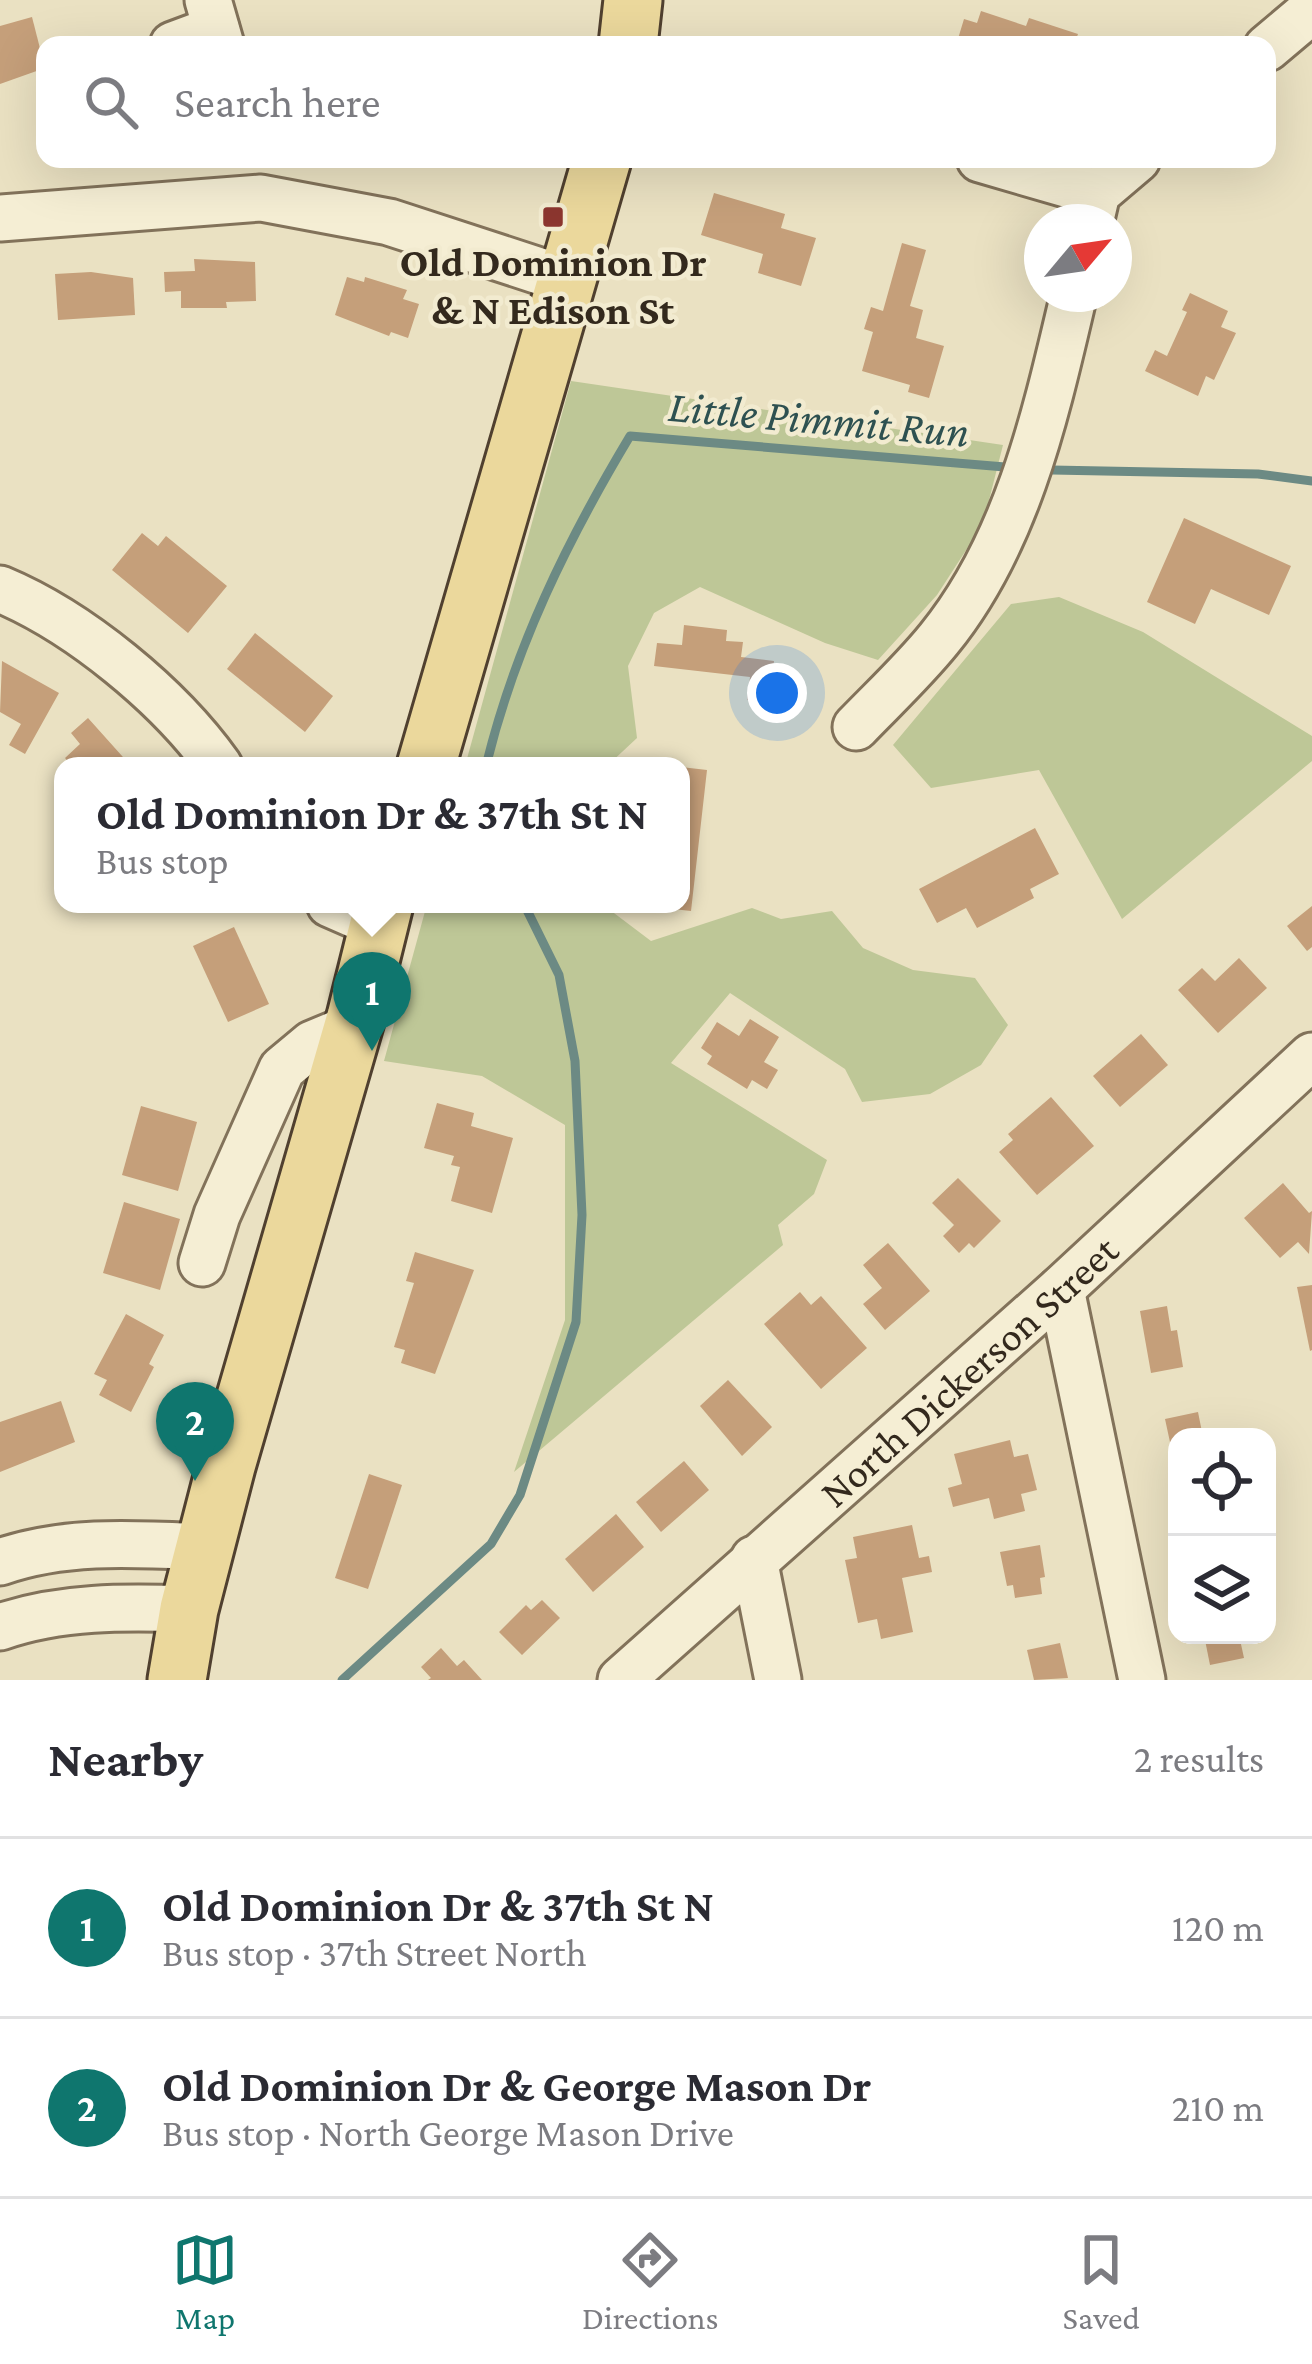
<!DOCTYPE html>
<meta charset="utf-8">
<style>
body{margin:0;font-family:"Crimson Pro",serif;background:#f7f7f7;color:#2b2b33}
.controls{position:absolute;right:36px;bottom:36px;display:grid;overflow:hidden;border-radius:24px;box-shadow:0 12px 48px #0002}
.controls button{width:108px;height:108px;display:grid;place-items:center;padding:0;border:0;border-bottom:3px solid #e1e1e2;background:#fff;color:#2b2b33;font:60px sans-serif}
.compass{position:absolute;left:1024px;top:204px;width:108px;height:108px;border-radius:50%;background:#fff;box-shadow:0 12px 48px #0002;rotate:61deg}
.you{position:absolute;left:777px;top:693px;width:42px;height:42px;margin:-30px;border:9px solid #fff;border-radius:50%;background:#1a73e8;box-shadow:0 0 0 18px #1a73e833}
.badge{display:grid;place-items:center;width:78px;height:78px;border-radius:50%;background:#0f766e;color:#fff;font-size:39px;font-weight:700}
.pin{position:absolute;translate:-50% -99px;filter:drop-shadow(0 3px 6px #0008)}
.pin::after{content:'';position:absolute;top:63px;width:42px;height:36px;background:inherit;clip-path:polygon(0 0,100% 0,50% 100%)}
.popup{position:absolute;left:54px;top:757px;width:636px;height:156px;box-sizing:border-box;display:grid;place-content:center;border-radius:24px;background:#fff;filter:drop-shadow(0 3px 9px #0005);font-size:39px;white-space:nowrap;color:#7c7c81}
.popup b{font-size:45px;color:#2b2b33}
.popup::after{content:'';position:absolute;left:50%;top:100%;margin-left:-24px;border:24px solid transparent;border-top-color:#fff}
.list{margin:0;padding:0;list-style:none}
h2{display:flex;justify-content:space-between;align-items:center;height:156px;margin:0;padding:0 48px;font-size:51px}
h2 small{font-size:39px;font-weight:400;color:#7c7c81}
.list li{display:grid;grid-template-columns:78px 1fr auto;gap:36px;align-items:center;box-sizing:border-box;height:180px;padding:0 48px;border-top:3px solid #e1e1e2}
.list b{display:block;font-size:45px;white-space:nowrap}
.list p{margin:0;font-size:39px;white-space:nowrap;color:#7c7c81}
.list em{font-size:39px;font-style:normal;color:#7c7c81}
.icon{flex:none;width:66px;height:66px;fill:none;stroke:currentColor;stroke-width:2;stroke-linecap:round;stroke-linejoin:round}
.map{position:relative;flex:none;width:1312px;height:1680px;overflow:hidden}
.search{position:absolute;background:#fff;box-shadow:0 12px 48px #0002;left:36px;right:36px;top:36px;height:132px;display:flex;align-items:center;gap:30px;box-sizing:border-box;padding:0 42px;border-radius:24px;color:#7c7c81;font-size:45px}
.sheet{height:516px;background:#fff}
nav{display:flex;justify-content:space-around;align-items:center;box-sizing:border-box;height:168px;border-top:3px solid #e1e1e2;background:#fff;font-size:33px;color:#7c7c81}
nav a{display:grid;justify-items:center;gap:6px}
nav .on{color:#0f766e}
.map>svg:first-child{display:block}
</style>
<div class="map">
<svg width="1312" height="1680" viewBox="0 0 1312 1680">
<rect width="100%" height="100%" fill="#eae1c2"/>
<g fill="#bec797">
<polygon points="571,381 1003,445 983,524 937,595 878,660 825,643 700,587 654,613 628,666 637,738 607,766 465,766"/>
<polygon points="1059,597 1143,632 1312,736 1312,761 1122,919 1039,770 931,788 893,745 1011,604"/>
<polygon points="427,904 602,904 651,941 752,908 781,919 832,911 863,948 913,970 975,978 1008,1025 981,1065 930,1094 862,1102 845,1069 730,993 671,1063 827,1160 814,1194 778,1225 783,1245 514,1472 565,1320 565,1125 482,1076 384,1061"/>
</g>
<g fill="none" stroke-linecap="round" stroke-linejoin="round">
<g stroke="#6c8a84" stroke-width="9">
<polyline points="1052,470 1258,474 1312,481"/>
<path d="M486 766C515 647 567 541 630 436L1005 467"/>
<polyline points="342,1680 491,1544 520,1495 576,1322 582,1215 575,1061 559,975 524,904"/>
</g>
</g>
<g fill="#c59f7a">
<polygon points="981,11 1026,26 1029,18 1078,34 1074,45 957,42 964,19 977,23"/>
<polygon points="32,17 45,68 0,84 0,26"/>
<polygon points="714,193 785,214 781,228 816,238 801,286 758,273 763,254 701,235"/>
<polygon points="902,243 926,250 910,306 923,310 916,338 944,346 929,398 908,392 910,385 862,371 873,332 864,329 871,307 883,311"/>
<polygon points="194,259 255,262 256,301 226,302 227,308 181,308 181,291 165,292 164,272 195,271"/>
<polygon points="91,272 133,278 135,315 58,320 55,274"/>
<polygon points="347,277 364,282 365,277 407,290 403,299 419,304 408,338 391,332 389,336 335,315"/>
<polygon points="1190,293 1228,311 1221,327 1236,333 1214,380 1206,376 1198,396 1145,371 1155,350 1167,356 1187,312 1182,310"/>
<polygon points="1184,518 1291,566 1269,615 1211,589 1195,624 1147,602"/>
<polygon points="142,533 158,546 166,536 227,586 188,633 112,570"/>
<polygon points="684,625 727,630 726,641 743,642 741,657 774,661 769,702 747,700 750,677 654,666 657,643 682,645"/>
<polygon points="255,633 333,696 305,732 227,669"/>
<polygon points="2,661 59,693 25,754 9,745 21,724 0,712"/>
<polygon points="88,718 131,766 72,766 65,758 80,744 71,733"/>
<polygon points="681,767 707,770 691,911 655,907 681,904"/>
<polygon points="1035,828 1059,874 1030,889 1034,898 977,928 966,908 937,923 919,889"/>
<polygon points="1312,906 1312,947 1307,951 1287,926"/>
<polygon points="234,927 269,1004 228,1022 193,946"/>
<polygon points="1239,958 1267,988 1218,1033 1178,990 1202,968 1215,981"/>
<polygon points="750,1019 779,1037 764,1062 778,1070 767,1089 752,1080 747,1089 707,1064 712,1056 701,1048 717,1022 739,1036"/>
<polygon points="1141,1034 1168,1065 1120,1107 1093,1076"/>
<polygon points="1051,1097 1094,1146 1037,1195 999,1152 1013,1140 1008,1134"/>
<polygon points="437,1103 474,1113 471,1126 513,1138 492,1213 451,1201 460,1167 451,1165 454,1156 424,1148"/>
<polygon points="141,1106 197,1122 178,1191 122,1175"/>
<polygon points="958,1178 1001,1221 974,1248 969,1243 959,1253 943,1236 954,1225 932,1203"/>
<polygon points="1283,1183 1309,1213 1312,1211 1309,1254 1298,1242 1280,1258 1244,1218"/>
<polygon points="124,1202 180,1219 160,1290 103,1273"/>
<polygon points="888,1243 930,1291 885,1330 863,1304 882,1288 863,1265"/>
<polygon points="415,1252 474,1270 435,1374 401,1363 405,1350 394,1347 414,1283 406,1281"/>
<polygon points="1312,1285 1312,1350 1310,1351 1297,1287"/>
<polygon points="800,1292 811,1305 821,1296 867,1348 821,1389 764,1324"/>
<polygon points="1167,1306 1171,1331 1177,1330 1183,1367 1151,1373 1140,1311"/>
<polygon points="126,1314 164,1335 149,1364 154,1367 131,1412 99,1395 107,1380 94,1374"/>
<polygon points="728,1380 772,1427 742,1456 700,1406"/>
<polygon points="61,1401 75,1442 0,1472 0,1422"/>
<polygon points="1198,1412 1203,1437 1177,1437 1177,1455 1173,1456 1165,1419"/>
<polygon points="1010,1440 1014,1457 1028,1454 1037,1490 1021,1494 1025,1511 994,1519 989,1498 953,1507 948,1488 962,1484 954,1454"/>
<polygon points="684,1461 709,1490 661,1532 636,1502"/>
<polygon points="369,1474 402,1485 368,1589 335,1578"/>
<polygon points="616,1514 644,1547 593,1592 565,1559"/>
<polygon points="912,1525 919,1558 929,1556 932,1572 902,1578 913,1632 881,1639 877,1619 858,1623 845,1560 857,1558 853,1537"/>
<polygon points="1040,1545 1045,1577 1040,1578 1042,1594 1015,1598 1013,1585 1007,1586 1000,1552"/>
<polygon points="542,1600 560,1618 522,1655 499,1632 526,1605 531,1610"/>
<polygon points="1204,1635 1239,1635 1244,1658 1210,1665"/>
<polygon points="1060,1643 1068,1678 1034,1680 1027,1650"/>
<polygon points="441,1648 457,1666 464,1660 482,1680 428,1680 431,1678 421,1667"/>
</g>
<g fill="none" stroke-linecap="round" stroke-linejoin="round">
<defs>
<g id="minor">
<polyline points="208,0 221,45"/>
<polyline points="173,45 216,29"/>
<polyline points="1267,48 1312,10"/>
<polyline points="980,159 1097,193"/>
<polyline points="0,218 261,198 389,222 570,281"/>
<polyline points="1091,219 1097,193 1137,159"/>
<path d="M0 589C79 622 169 696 219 766"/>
<path d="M856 727C884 698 914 670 939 639 1018 542 1046 413 1074 294"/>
<polyline points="330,904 378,925"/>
<polyline points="202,1263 217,1215 282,1069 312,1044 353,1027"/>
<polyline points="1061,1289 1142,1680"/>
<polyline points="754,1559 778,1680"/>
<path d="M0 1562C65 1539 137 1544 204 1547"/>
<path d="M0 1627C60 1606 125 1607 189 1609"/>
<path id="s1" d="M621 1680 1061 1289 1312 1056"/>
</g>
<g id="major">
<polyline points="628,45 633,0"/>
<polyline points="426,766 602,159"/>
<polyline points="177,1680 189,1609 226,1466 356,1017 384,904"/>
</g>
</defs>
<use href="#minor" stroke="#82725a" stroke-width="51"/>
<use href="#major" stroke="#50402f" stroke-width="63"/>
<use href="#minor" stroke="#f5eed4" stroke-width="45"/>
<use href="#major" stroke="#ebd89c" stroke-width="57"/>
</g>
<rect fill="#8c362f" stroke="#f2ebd0" stroke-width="4.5" x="541" y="205" width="24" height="24" rx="6"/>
<g text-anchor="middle" stroke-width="9" stroke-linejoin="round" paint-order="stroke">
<g font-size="42" font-weight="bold" fill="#33291d" stroke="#f2ebd0">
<text x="553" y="276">Old Dominion Dr<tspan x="553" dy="48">&amp; N Edison St</tspan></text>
</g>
<g font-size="42" fill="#33291d" stroke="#f2ebd0">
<text dy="15" stroke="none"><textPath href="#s1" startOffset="465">North Dickerson Street</textPath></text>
</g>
<g font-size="45" font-style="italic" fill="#2e5151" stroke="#f2ebd0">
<text transform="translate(819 418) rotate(5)" y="16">Little Pimmit Run</text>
</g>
</g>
</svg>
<div class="controls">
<button><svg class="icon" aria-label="locate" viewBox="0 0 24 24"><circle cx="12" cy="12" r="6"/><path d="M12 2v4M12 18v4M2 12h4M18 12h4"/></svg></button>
<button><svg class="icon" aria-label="layers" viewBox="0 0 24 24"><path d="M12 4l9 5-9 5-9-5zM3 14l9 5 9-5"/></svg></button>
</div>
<svg class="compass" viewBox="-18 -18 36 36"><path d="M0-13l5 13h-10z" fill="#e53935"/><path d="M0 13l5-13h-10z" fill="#7c7c81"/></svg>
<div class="you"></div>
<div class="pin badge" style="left:372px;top:1051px">1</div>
<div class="popup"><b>Old Dominion Dr &amp; 37th St N</b>Bus stop</div>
<div class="pin badge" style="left:195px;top:1481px">2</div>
<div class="search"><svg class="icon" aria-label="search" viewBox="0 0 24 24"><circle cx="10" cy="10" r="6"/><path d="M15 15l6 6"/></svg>Search here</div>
</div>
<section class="sheet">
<h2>Nearby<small>2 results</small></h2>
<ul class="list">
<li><span class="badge">1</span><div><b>Old Dominion Dr &amp; 37th St N</b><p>Bus stop · 37th Street North</p></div><em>120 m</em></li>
<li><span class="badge">2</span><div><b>Old Dominion Dr &amp; George Mason Dr</b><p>Bus stop · North George Mason Drive</p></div><em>210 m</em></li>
</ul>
</section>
<nav>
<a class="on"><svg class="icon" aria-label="map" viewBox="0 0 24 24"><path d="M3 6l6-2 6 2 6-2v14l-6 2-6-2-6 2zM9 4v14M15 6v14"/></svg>Map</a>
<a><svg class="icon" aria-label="directions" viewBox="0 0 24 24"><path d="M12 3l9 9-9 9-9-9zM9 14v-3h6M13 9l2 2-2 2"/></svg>Directions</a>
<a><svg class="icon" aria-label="saved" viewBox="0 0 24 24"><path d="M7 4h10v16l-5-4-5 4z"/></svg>Saved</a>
</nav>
